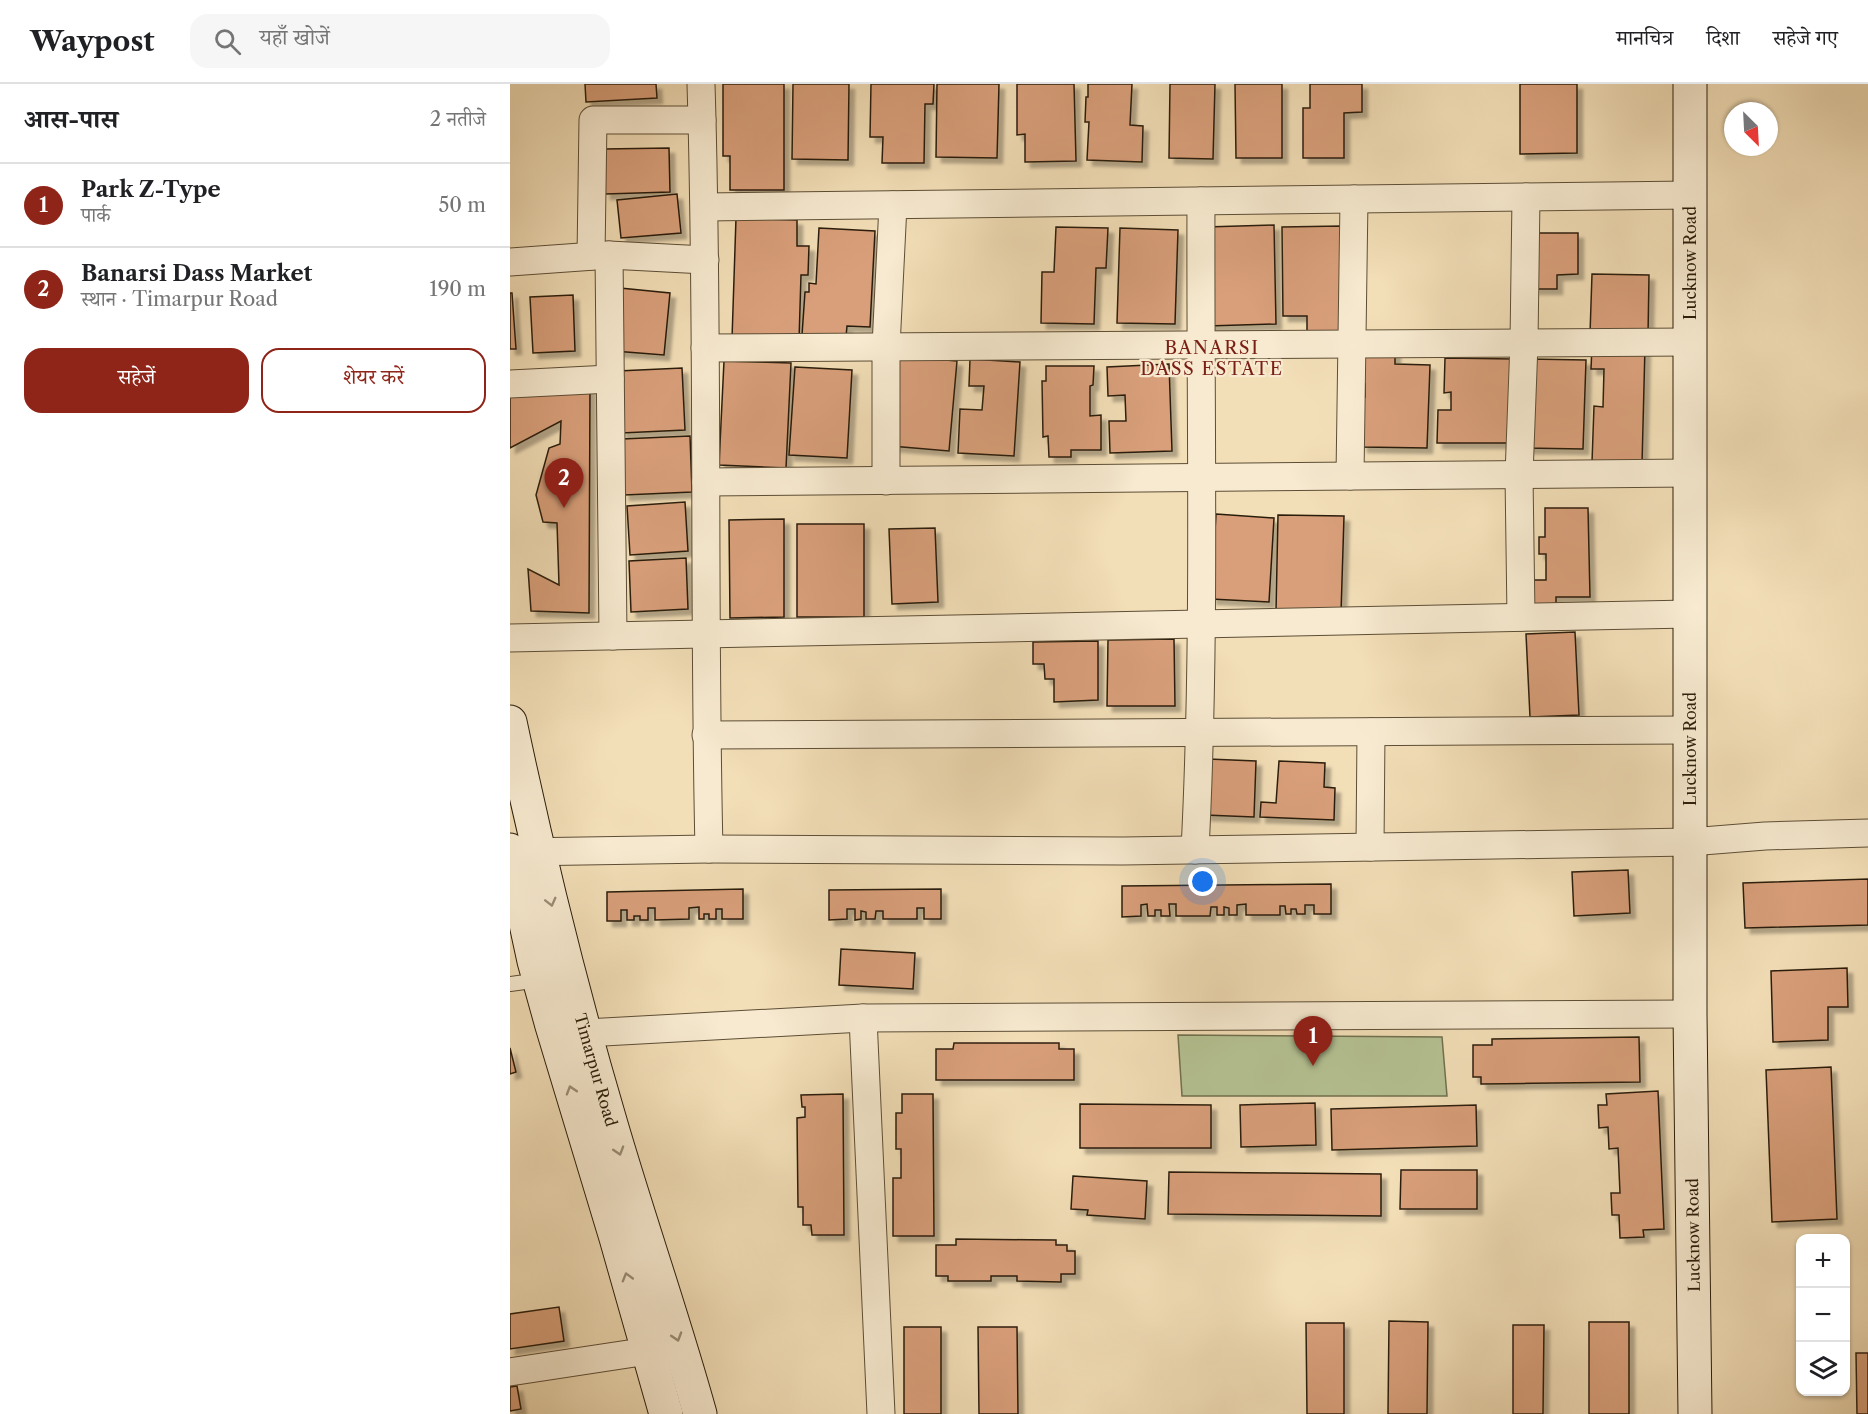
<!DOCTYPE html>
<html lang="hi">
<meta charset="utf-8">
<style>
body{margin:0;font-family:"Libre Caslon Text","Noto Serif Devanagari",serif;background:#f6f6f6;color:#202124}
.controls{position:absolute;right:18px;bottom:18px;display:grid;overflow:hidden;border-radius:12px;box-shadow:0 2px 4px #0004}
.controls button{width:54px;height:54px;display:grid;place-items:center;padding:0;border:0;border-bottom:2px solid #e0e0e0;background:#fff;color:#202124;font:30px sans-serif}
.compass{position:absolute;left:1214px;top:18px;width:54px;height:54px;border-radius:50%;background:#fff;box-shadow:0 2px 4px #0004;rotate:156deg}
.you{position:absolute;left:693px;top:798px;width:21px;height:21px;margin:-15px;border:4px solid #fff;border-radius:50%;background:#1a73e8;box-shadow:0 0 0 9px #1a73e833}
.badge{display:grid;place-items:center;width:39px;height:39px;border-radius:50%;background:#8f2418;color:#fff;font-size:20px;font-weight:700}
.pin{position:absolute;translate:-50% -50px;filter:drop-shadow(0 2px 3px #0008)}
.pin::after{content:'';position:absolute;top:32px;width:21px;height:18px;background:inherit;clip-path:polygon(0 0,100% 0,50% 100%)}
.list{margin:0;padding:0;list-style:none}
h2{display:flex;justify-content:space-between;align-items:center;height:78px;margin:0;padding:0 24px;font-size:26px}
h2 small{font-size:20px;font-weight:400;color:#757577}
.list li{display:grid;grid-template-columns:39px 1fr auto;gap:18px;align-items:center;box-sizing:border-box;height:84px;padding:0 24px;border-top:2px solid #e0e0e0}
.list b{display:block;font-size:22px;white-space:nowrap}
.list p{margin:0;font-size:20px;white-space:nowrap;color:#757577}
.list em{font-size:20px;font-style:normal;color:#757577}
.actions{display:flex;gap:12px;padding:18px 24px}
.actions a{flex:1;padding:14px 0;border:2px solid #8f2418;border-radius:18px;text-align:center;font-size:21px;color:#8f2418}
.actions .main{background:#8f2418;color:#fff}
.icon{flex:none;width:33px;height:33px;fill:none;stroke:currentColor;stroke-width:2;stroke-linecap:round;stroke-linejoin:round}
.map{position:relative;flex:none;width:1358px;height:1330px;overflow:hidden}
header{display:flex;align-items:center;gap:36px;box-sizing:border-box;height:84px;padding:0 30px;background:#fff;border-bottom:2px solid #e0e0e0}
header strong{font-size:28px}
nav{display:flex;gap:33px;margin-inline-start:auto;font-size:21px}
.search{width:420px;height:54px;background:#f6f6f6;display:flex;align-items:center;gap:15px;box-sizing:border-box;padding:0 21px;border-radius:18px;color:#757577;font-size:22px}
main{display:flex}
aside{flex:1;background:#fff}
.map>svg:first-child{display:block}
</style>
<header>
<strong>Waypost</strong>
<div class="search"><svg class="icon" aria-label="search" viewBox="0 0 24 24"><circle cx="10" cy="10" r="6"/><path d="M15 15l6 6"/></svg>यहाँ खोजें</div>
<nav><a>मानचित्र</a><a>दिशा</a><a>सहेजे गए</a></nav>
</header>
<main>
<aside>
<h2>आस-पास<small>2 नतीजे</small></h2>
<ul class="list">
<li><span class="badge">1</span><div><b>Park Z-Type</b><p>पार्क</p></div><em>50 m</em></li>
<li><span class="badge">2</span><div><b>Banarsi Dass Market</b><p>स्थान · Timarpur Road</p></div><em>190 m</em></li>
</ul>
<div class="actions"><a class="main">सहेजें</a><a>शेयर करें</a></div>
</aside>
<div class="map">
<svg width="1358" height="1330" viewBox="0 0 1358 1330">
<defs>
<filter id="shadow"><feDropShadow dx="5.5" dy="5.5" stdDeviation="1.5" flood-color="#0004"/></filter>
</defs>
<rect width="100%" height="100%" fill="#f2deb7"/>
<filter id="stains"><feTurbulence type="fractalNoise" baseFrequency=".00333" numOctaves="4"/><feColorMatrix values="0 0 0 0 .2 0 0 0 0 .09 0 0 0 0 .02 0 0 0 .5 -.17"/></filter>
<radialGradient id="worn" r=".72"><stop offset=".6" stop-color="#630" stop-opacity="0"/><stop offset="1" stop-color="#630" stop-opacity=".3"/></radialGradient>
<polygon fill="#b5c293" stroke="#70704f" stroke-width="1.5" points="668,951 932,953 937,1012 672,1012"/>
<g fill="#d89f7a" stroke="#2b1e0b" stroke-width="1.5" filter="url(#shadow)">
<polygon points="75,0 146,0 147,14 76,18"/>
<polygon points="213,0 274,0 274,106 220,106 220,72 213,72"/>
<polygon points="283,0 339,0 338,76 282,75"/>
<polygon points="361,0 424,0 423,20 415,20 414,79 372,79 373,53 360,53"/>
<polygon points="427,0 489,0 487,74 426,73"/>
<polygon points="507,0 564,0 566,77 515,78 515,50 507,51"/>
<polygon points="578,0 622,0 620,41 633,42 632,78 577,76 579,38 575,38 576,13 578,13"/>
<polygon points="660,0 705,0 703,75 659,74"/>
<polygon points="725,0 772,0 772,74 726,74"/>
<polygon points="800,0 852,0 852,28 834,29 834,74 793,74 793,24 800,24"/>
<polygon points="1010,0 1067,0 1067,69 1010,70"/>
<polygon points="159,64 160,108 95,110 94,65"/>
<polygon points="167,110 171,149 111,154 107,116"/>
<polygon points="226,134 287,136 287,162 299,162 298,191 291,191 289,257 222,255"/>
<polygon points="764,141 766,240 697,242 696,143"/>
<polygon points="831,142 832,247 797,247 797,232 773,232 772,143"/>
<polygon points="546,143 598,144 596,184 586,184 584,240 531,239 532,188 544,188"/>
<polygon points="309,144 365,147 360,243 337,242 336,253 292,251 295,208 299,208 299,199 306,200"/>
<polygon points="610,144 668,146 665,240 607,239"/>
<polygon points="1023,149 1068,149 1068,190 1047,191 1047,205 1023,205"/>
<polygon points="1082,190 1139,191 1138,251 1080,250"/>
<polygon points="110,204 160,209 154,271 104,267"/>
<polygon points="0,209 2,209 6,265 0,265"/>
<polygon points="63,211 65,267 23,269 20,213"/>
<polygon points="847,262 885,263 885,280 920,281 917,364 852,363 847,313 855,313 855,300 846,300"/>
<polygon points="1082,262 1135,263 1132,380 1082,378 1084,322 1093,323 1094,285 1081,285"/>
<polygon points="389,272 447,277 439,367 381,362"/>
<polygon points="935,274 1003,275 1002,359 927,359 928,326 941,326 941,308 934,309"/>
<polygon points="460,275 510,278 504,372 448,369 450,325 472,326 474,302 459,302"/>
<polygon points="1018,275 1076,276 1073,365 1015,364"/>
<polygon points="214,277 281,279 276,384 209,381"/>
<polygon points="659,280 662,367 600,369 599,337 616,337 615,311 598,312 597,283"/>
<polygon points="536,282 584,282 583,301 580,302 580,332 591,331 591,366 561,366 561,373 539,373 538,352 533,353 532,297 536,297"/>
<polygon points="285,283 342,286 337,374 279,371"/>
<polygon points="172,284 175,346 111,349 108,287"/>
<polygon points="80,304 79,529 21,527 18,485 49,501 47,439 33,438 26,411 39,364 50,360 51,337 0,364 0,307"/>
<polygon points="180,352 182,408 114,411 112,355"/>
<polygon points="175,418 178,467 120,471 117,422"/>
<polygon points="1035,424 1078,424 1080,513 1046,513 1046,522 1024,522 1024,496 1036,496 1036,470 1029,470 1029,453 1035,453"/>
<polygon points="706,430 764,434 759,518 701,515"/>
<polygon points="768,431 834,432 831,529 766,527"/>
<polygon points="274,435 274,533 220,534 219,436"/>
<rect x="287" y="440" width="67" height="93"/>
<polygon points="425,444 428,518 382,520 379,445"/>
<polygon points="176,474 178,525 121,528 119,477"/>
<polygon points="1065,548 1069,631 1020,633 1016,550"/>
<polygon points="664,555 665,622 597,622 598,556"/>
<polygon points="588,557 588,616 544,618 544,595 535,595 534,580 523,580 523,558"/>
<polygon points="698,675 746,677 744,733 695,731"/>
<polygon points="769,677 815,679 814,703 825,704 824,736 750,733 751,718 766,719"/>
<polygon points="1118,786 1120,829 1064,832 1062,788"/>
<polygon points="1358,795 1358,841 1235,844 1233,799"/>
<polygon points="821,800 821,830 804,830 804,821 795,821 795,830 787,830 786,825 781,825 781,830 776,830 775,822 770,822 770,831 736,831 736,820 727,821 727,831 719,831 719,824 714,823 714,831 707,831 707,823 701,823 700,832 666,832 666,820 659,820 660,832 651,832 651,826 645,826 645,832 638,832 637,820 631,821 631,832 612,833 612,802"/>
<polygon points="233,805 233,835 212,835 212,825 206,825 206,835 199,835 199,830 194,830 194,835 189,835 189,823 179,824 179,835 145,836 145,824 138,824 138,836 130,836 130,832 124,832 124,836 117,836 117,826 111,826 111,837 97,837 97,808"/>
<polygon points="431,805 431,835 414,835 414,824 407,824 407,835 373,835 373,827 366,827 365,835 356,835 356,828 351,827 351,835 345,836 345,825 337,825 337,835 319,836 319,806"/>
<polygon points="331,865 405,869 403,905 329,901"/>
<polygon points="1337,884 1338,923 1318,923 1318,956 1263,958 1261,887"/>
<polygon points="1129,953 1130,998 971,1000 971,993 963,993 963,961 982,961 982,955"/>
<polygon points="444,959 549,959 549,965 564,965 564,996 426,996 426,965 443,965"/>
<polygon points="0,964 6,988 0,990"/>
<polygon points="1321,983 1327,1135 1262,1138 1256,986"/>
<polygon points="1148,1007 1154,1145 1133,1146 1134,1153 1110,1154 1109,1131 1102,1131 1101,1109 1110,1109 1108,1064 1099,1065 1098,1043 1089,1044 1088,1021 1097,1021 1096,1010"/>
<polygon points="333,1010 334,1151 302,1151 301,1141 293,1141 293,1123 288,1123 287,1034 295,1033 295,1023 292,1023 291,1011"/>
<polygon points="392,1010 423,1010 424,1152 383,1152 383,1094 391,1094 391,1065 386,1065 386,1029 392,1029"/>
<polygon points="805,1019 806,1061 731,1063 730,1021"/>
<polygon points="570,1020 701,1021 701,1064 570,1064"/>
<polygon points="966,1021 967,1062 822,1066 821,1025"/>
<polygon points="891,1086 967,1086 967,1125 890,1125"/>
<polygon points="659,1088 871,1090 871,1132 658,1130"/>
<polygon points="563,1092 637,1097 635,1135 577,1131 578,1126 561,1125"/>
<polygon points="446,1155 546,1156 546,1161 557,1161 557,1167 565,1167 565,1190 551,1190 551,1198 507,1197 507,1192 481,1192 481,1197 438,1197 438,1192 426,1192 426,1161 446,1161"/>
<polygon points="49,1223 54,1257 0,1265 0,1230"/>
<polygon points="879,1237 918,1238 917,1330 878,1330"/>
<rect x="1079" y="1238" width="40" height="92"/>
<polygon points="796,1239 834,1239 834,1330 797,1330"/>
<polygon points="1003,1241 1034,1241 1033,1330 1003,1330"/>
<rect x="394" y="1243" width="37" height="87"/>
<polygon points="468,1243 507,1243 508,1330 469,1330"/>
<polygon points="1346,1269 1358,1269 1358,1330 1347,1330"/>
<polygon points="7,1302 11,1325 0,1327 0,1303"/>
</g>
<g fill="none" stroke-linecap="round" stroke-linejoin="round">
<defs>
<polyline id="lane" points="0,900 30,896"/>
<g id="street">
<path d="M191 0C199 255 193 510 199 765"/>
<polyline points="195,123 1180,111"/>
<polyline points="99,171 103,552"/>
<polyline points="81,172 83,36 192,36"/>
<polyline points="0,178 99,171 195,176"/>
<polyline points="195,264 1180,258"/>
<polyline points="0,300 100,295"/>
<polyline points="840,392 844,115"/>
<polyline points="376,397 376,263 383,121"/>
<polyline points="196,398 1180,389"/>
<polyline points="1011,533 1009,391 1014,259 1016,113"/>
<polyline points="0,554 1179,530"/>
<polyline points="196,651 1180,646"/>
<polyline points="860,763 861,648"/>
<path d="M685 766C696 550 690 334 691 117"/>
<polyline points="10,768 199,765 613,767 1180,758 1255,752 1358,749"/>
<polyline points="353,934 371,1330"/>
<polyline points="57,950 353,934 1180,930"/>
<polyline points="0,1288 138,1267"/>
</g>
<g id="secondary">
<polyline points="1180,0 1180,930 1185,1330"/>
<path d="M0 638C28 770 60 901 98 1030 127 1131 162 1229 190 1330"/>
<polyline points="0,766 24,877 42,942 106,1154 156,1330"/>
</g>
</defs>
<use href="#lane" stroke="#5d4e36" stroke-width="16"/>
<use href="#street" stroke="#5d4e36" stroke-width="29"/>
<use href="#secondary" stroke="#2b1e0b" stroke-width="35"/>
<use href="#lane" stroke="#f7ead0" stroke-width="14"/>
<use href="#street" stroke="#f7ead0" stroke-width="27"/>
<use href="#secondary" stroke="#f7ead0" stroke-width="33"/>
</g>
<defs><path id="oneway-chevron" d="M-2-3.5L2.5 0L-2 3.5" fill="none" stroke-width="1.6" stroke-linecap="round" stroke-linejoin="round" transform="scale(1.5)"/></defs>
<g stroke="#9b8e77">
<use href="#oneway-chevron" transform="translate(41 818) rotate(76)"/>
<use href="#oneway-chevron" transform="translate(61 1006) rotate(-107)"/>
<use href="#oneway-chevron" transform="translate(109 1067) rotate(73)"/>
<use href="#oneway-chevron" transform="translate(117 1193) rotate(-106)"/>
<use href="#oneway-chevron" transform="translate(167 1253) rotate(73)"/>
</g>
<g text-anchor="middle" stroke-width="4.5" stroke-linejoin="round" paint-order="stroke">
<g font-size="16" fill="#2b1e0b" stroke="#f7ead0">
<text transform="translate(1180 179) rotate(-90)" y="6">Lucknow Road</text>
<text transform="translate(1180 665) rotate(-90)" y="6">Lucknow Road</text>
<text transform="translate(86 986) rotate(74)" y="6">Timarpur Road</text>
<text transform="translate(1183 1151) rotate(-91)" y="6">Lucknow Road</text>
</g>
<g font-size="18" letter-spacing="1.5" fill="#7a1f14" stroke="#f7ead0">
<text x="702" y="270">BANARSI<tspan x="702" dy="21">DASS ESTATE</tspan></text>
</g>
</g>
<rect width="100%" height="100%" filter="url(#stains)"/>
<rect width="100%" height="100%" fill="url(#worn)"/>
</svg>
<div class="controls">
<button>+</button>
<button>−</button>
<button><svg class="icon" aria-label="layers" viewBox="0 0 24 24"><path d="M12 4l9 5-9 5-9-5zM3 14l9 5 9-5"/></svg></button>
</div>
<svg class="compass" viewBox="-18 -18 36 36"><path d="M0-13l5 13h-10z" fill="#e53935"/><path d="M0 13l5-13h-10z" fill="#757577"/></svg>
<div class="you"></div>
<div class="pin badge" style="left:803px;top:982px">1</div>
<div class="pin badge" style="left:54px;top:424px">2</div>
</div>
</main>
